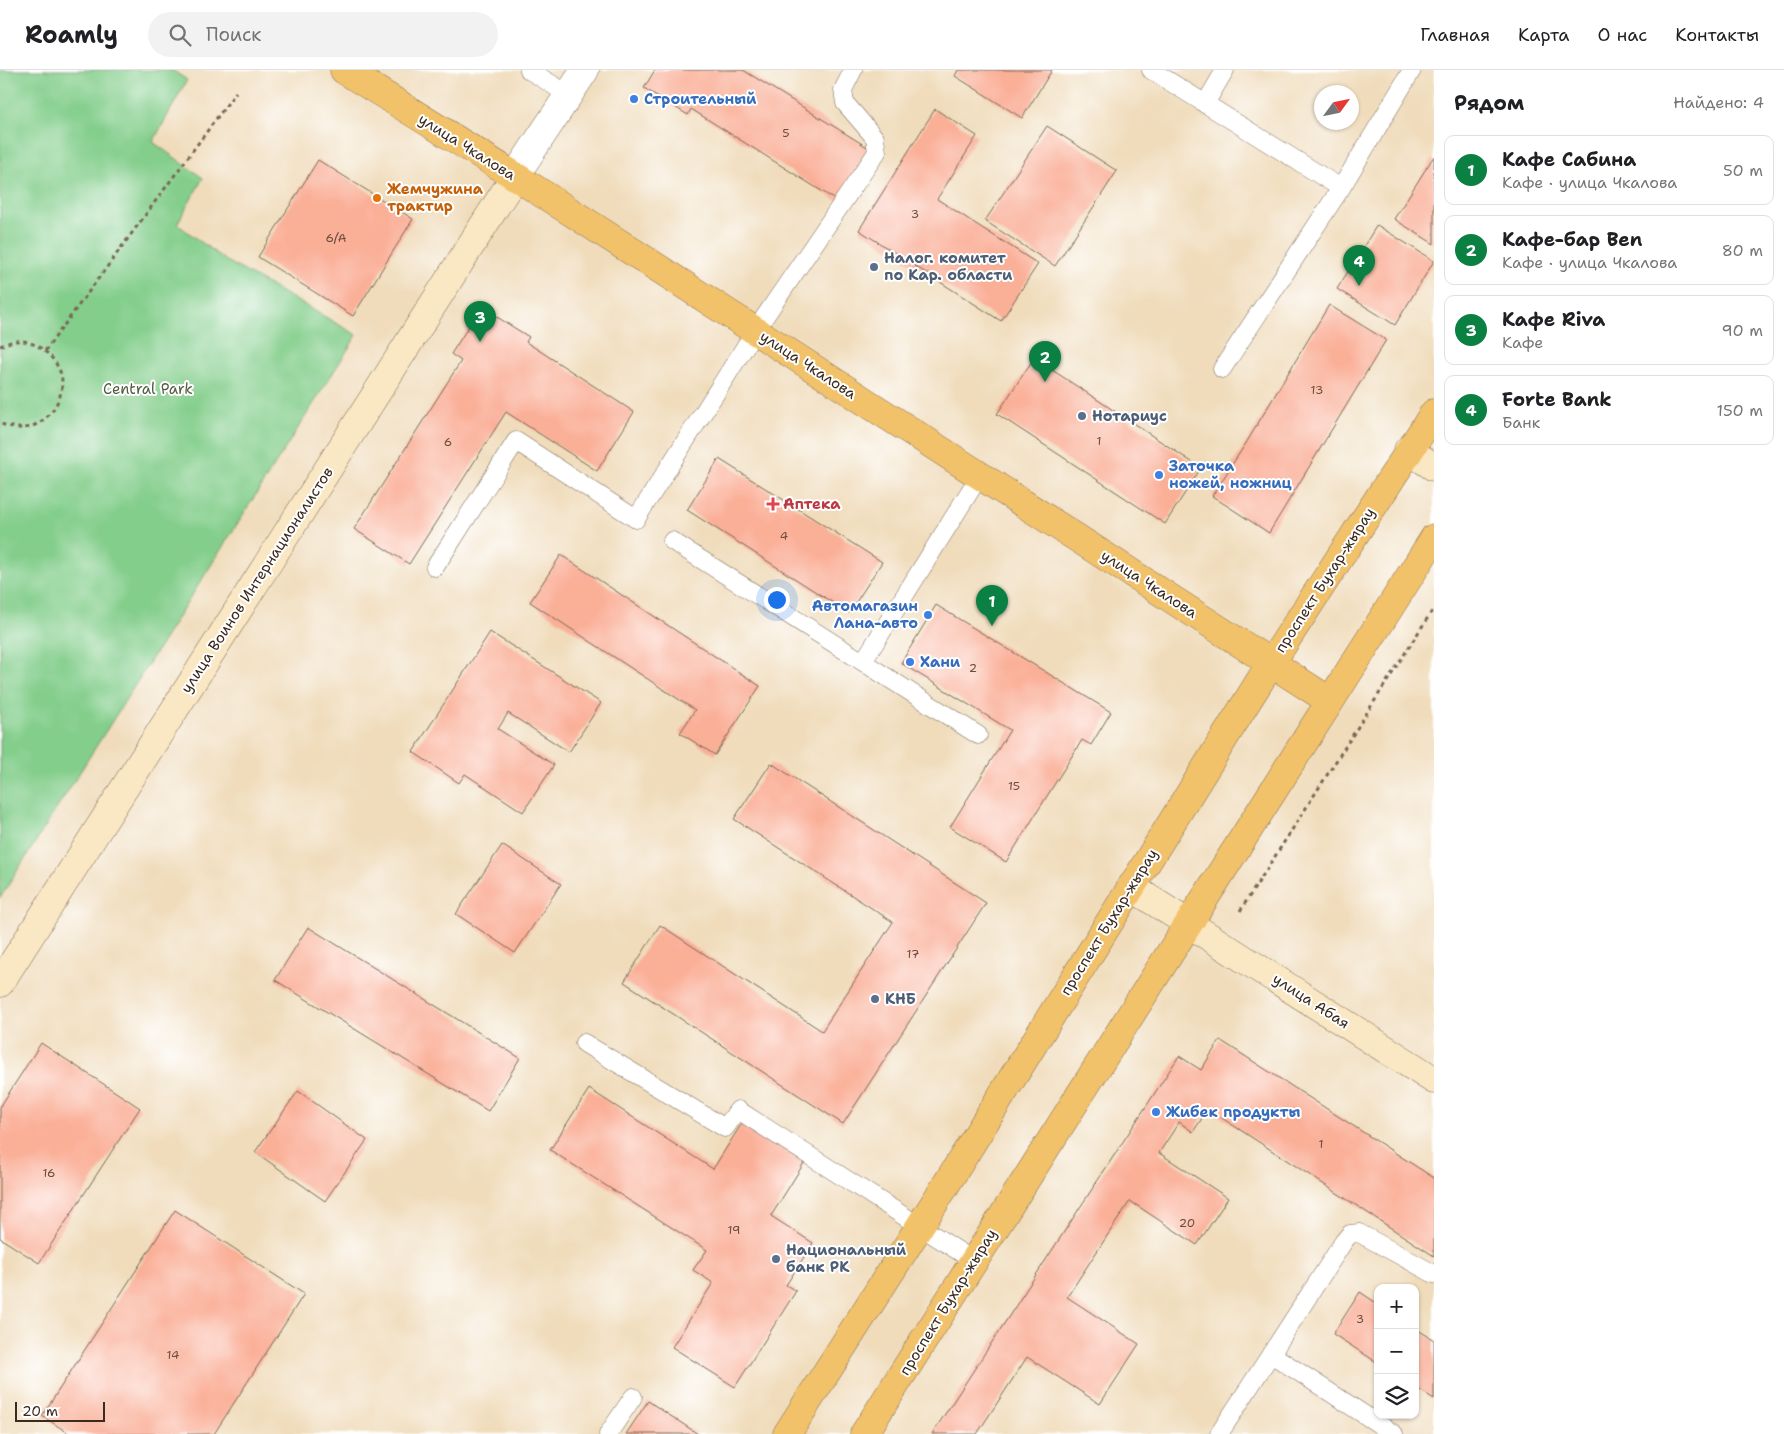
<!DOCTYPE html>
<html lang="ru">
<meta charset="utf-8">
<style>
body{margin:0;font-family:"Shantell Sans",sans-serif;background:#f2f2f2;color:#202124}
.controls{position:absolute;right:15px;bottom:15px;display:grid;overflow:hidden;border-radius:10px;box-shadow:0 1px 4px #0004}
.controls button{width:45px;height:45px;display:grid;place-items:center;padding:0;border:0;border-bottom:1px solid #e0e0e0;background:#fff;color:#202124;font:25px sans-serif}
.compass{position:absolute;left:1314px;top:15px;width:45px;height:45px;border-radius:50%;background:#fff;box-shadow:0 1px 4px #0004;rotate:57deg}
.scale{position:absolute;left:15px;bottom:12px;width:90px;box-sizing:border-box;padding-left:5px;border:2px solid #3b2a1e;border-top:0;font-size:14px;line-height:18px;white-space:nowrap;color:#3b2a1e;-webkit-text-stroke:4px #fff;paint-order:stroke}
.you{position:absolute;left:776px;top:529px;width:18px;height:18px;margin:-12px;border:4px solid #fff;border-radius:50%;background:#1a73e8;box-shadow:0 0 0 8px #1a73e833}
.badge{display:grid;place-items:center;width:32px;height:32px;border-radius:50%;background:#0b8043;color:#fff;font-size:16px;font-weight:700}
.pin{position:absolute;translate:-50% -41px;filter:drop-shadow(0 1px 2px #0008)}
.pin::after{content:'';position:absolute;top:26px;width:18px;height:15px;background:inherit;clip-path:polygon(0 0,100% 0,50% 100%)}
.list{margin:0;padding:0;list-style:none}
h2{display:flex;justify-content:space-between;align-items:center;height:65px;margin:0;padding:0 20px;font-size:21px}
h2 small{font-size:16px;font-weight:400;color:#757577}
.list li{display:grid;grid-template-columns:32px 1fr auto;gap:15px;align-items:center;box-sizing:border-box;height:70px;margin:0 10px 10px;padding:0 10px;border:1px solid #e0e0e0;border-radius:10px}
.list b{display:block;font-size:19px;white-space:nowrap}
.list p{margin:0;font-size:16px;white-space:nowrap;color:#757577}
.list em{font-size:16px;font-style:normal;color:#757577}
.icon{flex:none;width:28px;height:28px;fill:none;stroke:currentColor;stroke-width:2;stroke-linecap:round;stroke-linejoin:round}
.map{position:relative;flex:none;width:1434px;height:1364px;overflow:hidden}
header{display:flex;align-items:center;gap:30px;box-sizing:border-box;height:70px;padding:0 25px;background:#fff;border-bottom:1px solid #e0e0e0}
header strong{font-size:24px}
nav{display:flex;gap:28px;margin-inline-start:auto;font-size:18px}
.search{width:350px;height:45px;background:#f2f2f2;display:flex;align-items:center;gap:12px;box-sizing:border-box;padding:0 18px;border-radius:28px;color:#757577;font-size:19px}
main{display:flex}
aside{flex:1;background:#fff}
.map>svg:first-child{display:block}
</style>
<header>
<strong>Roamly</strong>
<div class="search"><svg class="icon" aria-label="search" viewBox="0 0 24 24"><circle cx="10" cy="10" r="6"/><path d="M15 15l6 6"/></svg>Поиск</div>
<nav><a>Главная</a><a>Карта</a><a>О нас</a><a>Контакты</a></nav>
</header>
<main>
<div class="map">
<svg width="1434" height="1364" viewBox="0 0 1434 1364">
<rect width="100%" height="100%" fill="#fff"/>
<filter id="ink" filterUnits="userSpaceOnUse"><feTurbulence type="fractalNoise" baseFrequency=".02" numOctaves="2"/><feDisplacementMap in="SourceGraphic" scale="10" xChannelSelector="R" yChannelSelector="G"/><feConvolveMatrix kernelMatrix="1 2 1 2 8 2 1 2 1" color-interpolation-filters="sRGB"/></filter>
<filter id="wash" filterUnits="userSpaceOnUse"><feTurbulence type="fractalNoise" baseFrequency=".0096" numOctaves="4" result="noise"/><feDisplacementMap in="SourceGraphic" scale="20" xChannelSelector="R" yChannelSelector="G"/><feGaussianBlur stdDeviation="1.12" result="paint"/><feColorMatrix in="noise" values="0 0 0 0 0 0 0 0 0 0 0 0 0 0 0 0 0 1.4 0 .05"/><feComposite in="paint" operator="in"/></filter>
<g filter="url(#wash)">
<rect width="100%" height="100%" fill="#f0dcbb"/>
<polygon fill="#83ce8b" stroke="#5f7c54" points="0,0 172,0 187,10 153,72 203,108 177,154 225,190 357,265 0,828"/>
<g id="blocks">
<g fill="#faaf97">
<polygon points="655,0 743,0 872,80 839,132 691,39 688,45 644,18"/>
<polygon points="958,0 1052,0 1022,48 955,6"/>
<polygon points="935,39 977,66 937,129 1038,194 1001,251 859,160"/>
<polygon points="1047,56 1117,101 1055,196 985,151"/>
<polygon points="1434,86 1434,174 1394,149"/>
<polygon points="318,90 413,149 353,246 258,187"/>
<polygon points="1377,155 1434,191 1395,255 1337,219"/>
<polygon points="1329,235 1386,270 1269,463 1212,426 1248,370"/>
<polygon points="481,237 529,267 526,272 634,342 597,401 506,342 409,494 354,459 461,291 451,284"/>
<polygon points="1034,288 1201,398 1165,454 997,344"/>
<polygon points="719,389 882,492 849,543 687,440"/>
<polygon points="561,485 760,616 715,685 680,663 695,640 530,532"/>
<polygon points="936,535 1111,642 1091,675 1082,670 1006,792 950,757 1010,660 901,593"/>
<polygon points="490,562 601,633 569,682 508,643 498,659 554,695 523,742 465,704 459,713 413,682"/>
<polygon points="771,693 986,833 843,1054 624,912 660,855 822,961 893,852 734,749"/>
<polygon points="502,775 561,814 515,883 456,844"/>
<polygon points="308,857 520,988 488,1041 275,910"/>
<polygon points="1220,970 1434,1108 1434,1186 1208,1039 1193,1062 1179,1052 1159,1083 1228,1128 1197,1175 1130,1131 1067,1227 1139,1274 1100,1334 1027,1287 977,1364 932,1364 1179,986 1201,1000"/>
<polygon points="41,973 140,1038 39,1193 0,1168 0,1037"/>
<polygon points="589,1019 713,1099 742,1053 804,1093 771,1146 813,1173 786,1215 796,1221 735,1317 672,1277 713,1213 693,1200 707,1180 550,1080"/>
<polygon points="298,1021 367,1070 325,1131 255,1082"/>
<polygon points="175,1140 304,1224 214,1364 70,1364 42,1346"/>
<polygon points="1360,1222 1378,1234 1378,1293 1333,1264"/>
<polygon points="1415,1258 1434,1270 1434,1329 1415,1317"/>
<polygon points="648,1331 698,1364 626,1364"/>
</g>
</g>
</g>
<g filter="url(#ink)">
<use href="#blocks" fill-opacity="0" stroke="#7a6855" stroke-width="1"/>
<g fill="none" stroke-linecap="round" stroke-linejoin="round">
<defs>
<g id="service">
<polyline points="529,0 569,25"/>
<polyline points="1151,0 1341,118"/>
<polyline points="1205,34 1225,0"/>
<polyline points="1222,299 1341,118 1412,0"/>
<polyline points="672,471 863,592"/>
<polyline points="435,497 516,371 636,449 755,261 877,82 875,68 845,33 843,20 853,0"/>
<polyline points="978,665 863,592 980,405"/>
<polyline points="584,973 725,1058 738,1040 974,1191"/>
<polyline points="1271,1284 1344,1171 1350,1164 1359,1163 1434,1204"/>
<polyline points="608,1364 633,1327"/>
<polyline points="1219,1364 1271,1284 1394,1364"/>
</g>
<polyline id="minor" points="515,106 585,0"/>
<g id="secondary">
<polyline points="1408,380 1434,397"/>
<polyline points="1131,817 1434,1010"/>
<polyline points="0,913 515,106"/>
</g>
<g id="primary">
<polyline points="344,0 515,106 1330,631"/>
<polyline points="787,1364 937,1129 1271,593 1434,343"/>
<polyline points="864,1364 1434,468"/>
</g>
</defs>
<use href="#service" stroke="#7a6855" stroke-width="19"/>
<use href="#minor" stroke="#7a6855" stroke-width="29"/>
<use href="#secondary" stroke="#7a6855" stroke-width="29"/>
<use href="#primary" stroke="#7a6855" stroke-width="29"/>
<g stroke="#7a6855" stroke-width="3" stroke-dasharray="4 4" stroke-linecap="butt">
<path d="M0 276C5 274 10 272 15 271 36 268 62 291 62 312 63 334 42 360 19 358 13 358 6 355 0 354"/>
<polyline points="45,281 236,22"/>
<polyline points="1240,841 1434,538"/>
</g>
<use href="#service" stroke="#fff" stroke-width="18"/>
<use href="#minor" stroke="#fff" stroke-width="28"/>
<use href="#secondary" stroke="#fae7c3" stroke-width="28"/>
<use href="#primary" stroke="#f2c26a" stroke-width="28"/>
</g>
</g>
<g fill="#3f7fe0" stroke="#fff" stroke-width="2">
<circle cx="634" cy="29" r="5"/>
<circle cx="1159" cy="405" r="5"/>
<circle cx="928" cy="545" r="5"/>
<circle cx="910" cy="592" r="5"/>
<circle cx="1156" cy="1042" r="5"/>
</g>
<circle fill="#e8710a" stroke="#fff" stroke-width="2" cx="377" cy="128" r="5"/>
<g fill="#5c6f8a" stroke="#fff" stroke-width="2">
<circle cx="874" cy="197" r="5"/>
<circle cx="1082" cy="346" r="5"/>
<circle cx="875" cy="929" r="5"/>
<circle cx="776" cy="1189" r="5"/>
</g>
<path fill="#e0444e" stroke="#fff" stroke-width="2" d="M770.5 426.5h5v5h5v5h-5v5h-5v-5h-5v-5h5z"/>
<g text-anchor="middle" stroke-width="4" stroke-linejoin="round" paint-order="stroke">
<g font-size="12" fill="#6b4b3c">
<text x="786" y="67">5</text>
<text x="915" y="148">3</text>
<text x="336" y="172">6/А</text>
<text x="1317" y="324">13</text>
<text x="1099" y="375">1</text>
<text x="448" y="376">6</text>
<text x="784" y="470">4</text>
<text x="973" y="602">2</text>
<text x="1014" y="720">15</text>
<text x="913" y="888">17</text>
<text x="1321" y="1078">1</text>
<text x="49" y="1107">16</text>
<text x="1187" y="1157">20</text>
<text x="734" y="1164">19</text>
<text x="1360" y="1253">3</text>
<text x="173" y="1289">14</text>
</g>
<g font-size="15" font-weight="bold" fill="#366cbe" stroke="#fff" text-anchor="start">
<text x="644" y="34">Строительный</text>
<text x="1169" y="401">Заточка<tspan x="1169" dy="17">ножей, ножниц</tspan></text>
<text x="918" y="541" text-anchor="end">Автомагазин<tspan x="918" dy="17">Лана-авто</tspan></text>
<text x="920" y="597">Хани</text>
<text x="1166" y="1047">Жибек продукты</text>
</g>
<g font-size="15" fill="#3b2a1e" stroke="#fff">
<text transform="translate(467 77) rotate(32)" y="5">улица Чкалова</text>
<text transform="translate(808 295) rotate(33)" y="5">улица Чкалова</text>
<text transform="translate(257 510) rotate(-57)" y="5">улица Воинов Интернационалистов</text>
<text transform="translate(1325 510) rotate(-57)" y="5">проспект Бухар-жырау</text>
<text transform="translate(1149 514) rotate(33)" y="5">улица Чкалова</text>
<text transform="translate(1109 852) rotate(-58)" y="5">проспект Бухар-жырау</text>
<text transform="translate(1311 931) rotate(33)" y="5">улица Абая</text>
<text transform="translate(948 1232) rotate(-58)" y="5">проспект Бухар-жырау</text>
</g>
<g font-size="15" font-weight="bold" fill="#c56008" stroke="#fff" text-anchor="start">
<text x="387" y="124">Жемчужина<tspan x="387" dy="17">трактир</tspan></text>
</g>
<g font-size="15" font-weight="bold" fill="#4e5e75" stroke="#fff" text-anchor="start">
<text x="884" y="193">Налог. комитет<tspan x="884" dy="17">по Кар. области</tspan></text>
<text x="1092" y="351">Нотариус</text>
<text x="885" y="934">КНБ</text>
<text x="786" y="1185">Национальный<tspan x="786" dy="17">банк РК</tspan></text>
</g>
<g font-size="15" fill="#515b3f" stroke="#fff">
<text x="148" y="324">Central Park</text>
</g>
<g font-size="15" font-weight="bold" fill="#be3a42" stroke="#fff" text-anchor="start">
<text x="783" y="439">Аптека</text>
</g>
</g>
</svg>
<div class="controls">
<button>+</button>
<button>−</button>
<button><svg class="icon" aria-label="layers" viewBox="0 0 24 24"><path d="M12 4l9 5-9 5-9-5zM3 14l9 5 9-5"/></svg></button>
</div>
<svg class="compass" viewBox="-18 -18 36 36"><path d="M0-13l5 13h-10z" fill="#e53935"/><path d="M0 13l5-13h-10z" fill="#757577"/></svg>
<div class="scale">20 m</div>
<div class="you"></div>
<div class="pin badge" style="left:992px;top:556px">1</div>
<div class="pin badge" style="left:1045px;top:312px">2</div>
<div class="pin badge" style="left:480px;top:272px">3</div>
<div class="pin badge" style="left:1359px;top:216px">4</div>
</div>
<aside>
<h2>Рядом<small>Найдено: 4</small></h2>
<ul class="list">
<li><span class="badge">1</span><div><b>Кафе Сабина</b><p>Кафе · улица Чкалова</p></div><em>50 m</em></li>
<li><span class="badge">2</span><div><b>Кафе-бар Ben</b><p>Кафе · улица Чкалова</p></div><em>80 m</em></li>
<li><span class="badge">3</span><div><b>Кафе Riva</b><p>Кафе</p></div><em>90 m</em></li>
<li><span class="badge">4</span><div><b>Forte Bank</b><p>Банк</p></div><em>150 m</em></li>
</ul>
</aside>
</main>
